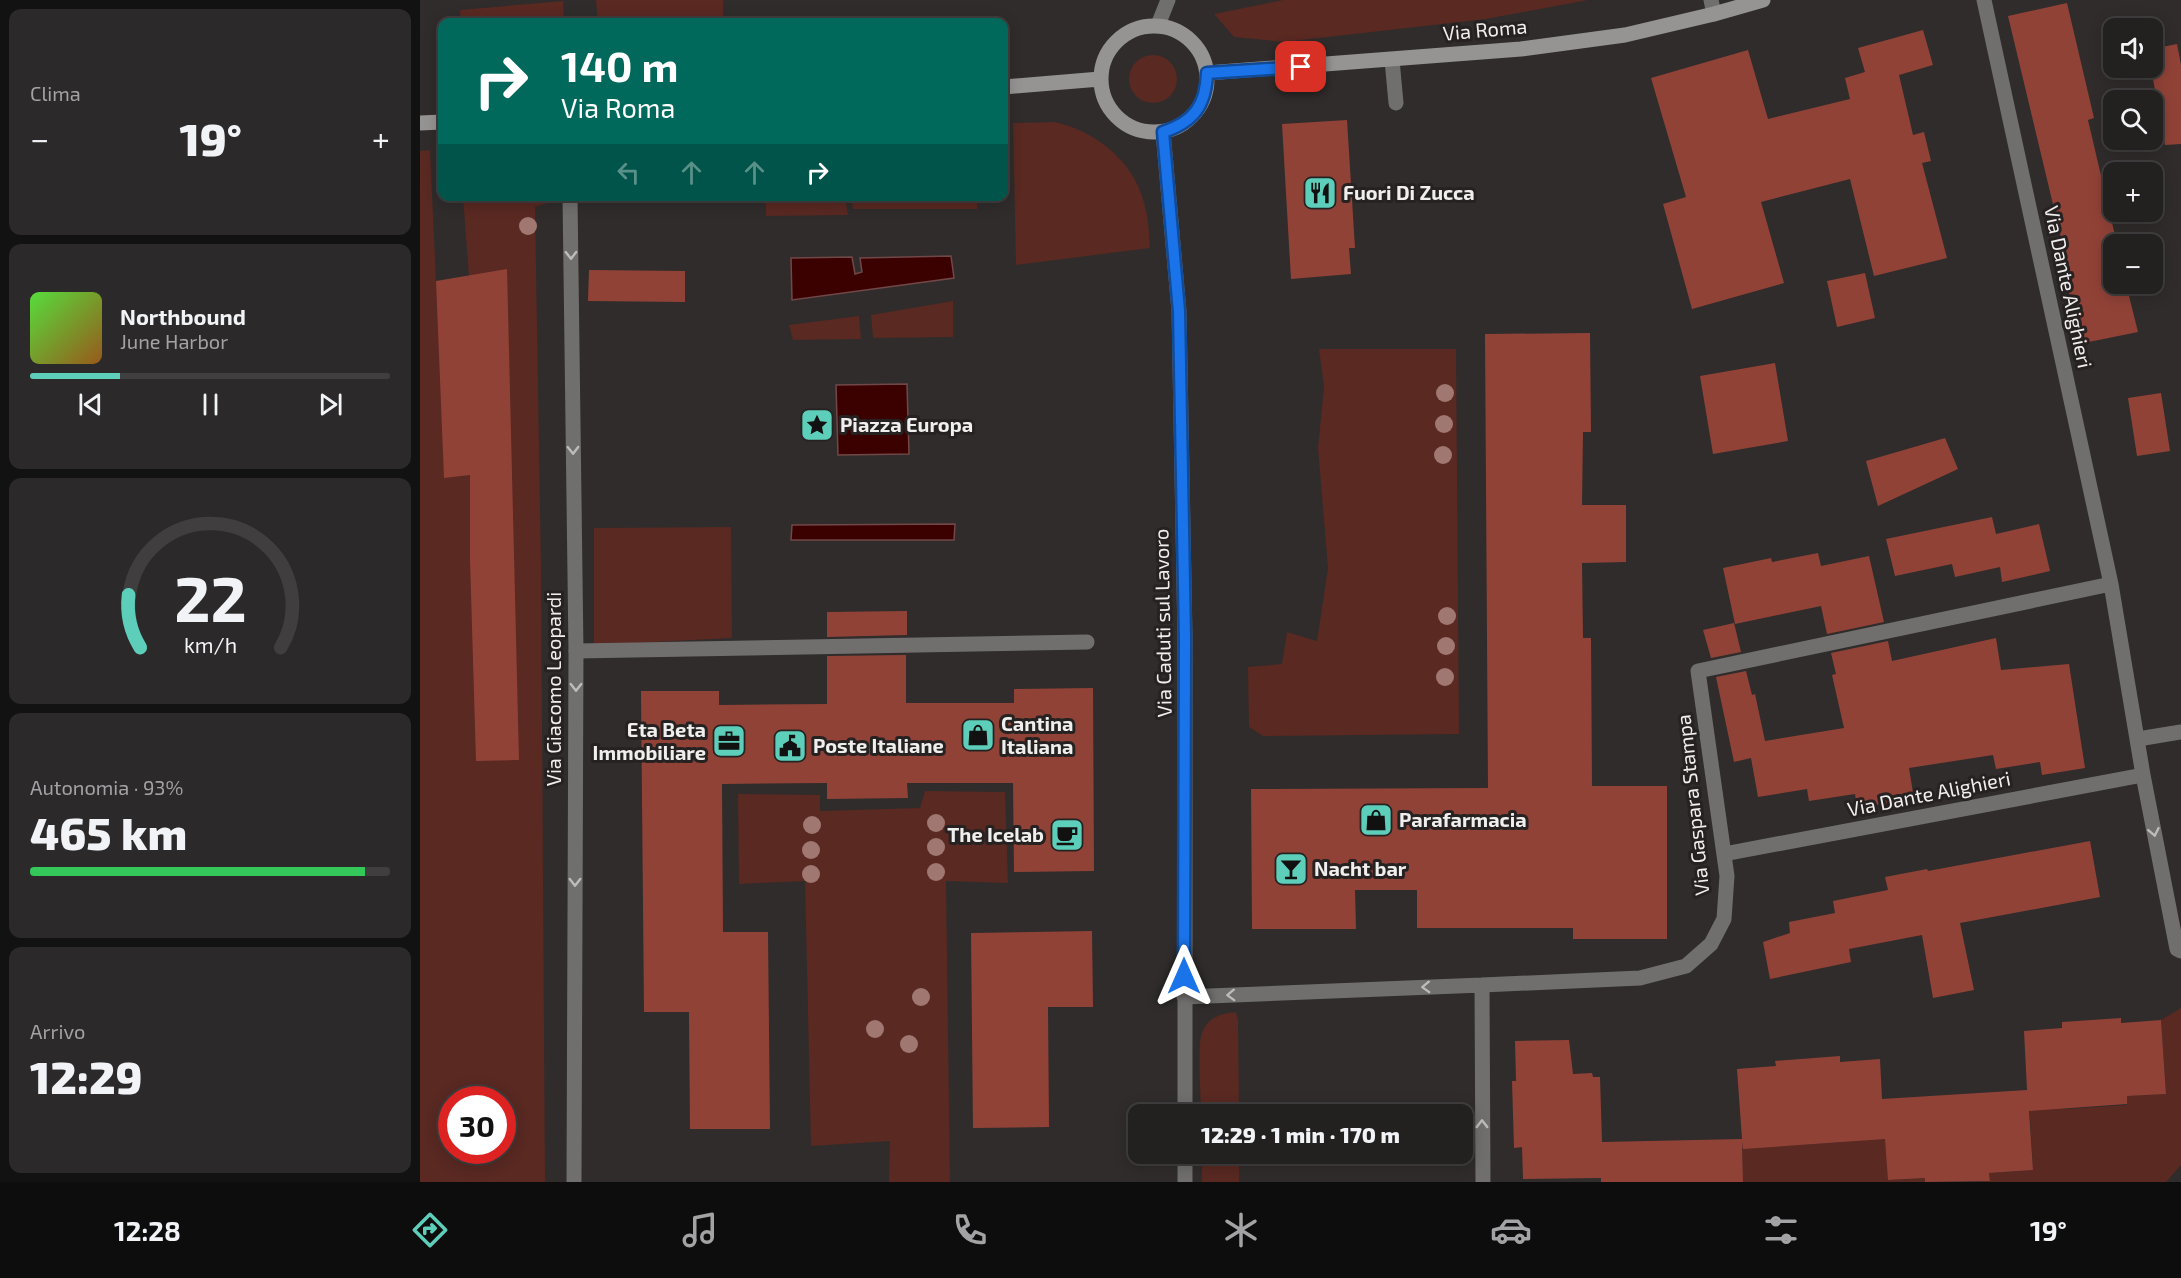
<!DOCTYPE html>
<html lang="it">
<head>
<meta charset="utf-8">
<style>
	body { margin:0; font-family:"Exo 2",sans-serif; background:#2b2929; color:#f1f3f6; height:100vh; display:flex; flex-direction:column; font-size:22px; white-space:nowrap }
	* { box-sizing:border-box; margin:0 }
	p { font-size:20px; color:#a3a3a5 }
	.icon { flex:none; width:33px; height:33px; fill:none; stroke:currentColor; stroke-width:2; stroke-linecap:round; stroke-linejoin:round }
	.map { position:relative; flex:1; overflow:hidden }
	.sheet { display:flex; flex-direction:column; gap:9px; padding:9px; background:#131212; width:420px }
	.sheet>* { flex:none }
	.banner { position:absolute; left:18px; top:18px; width:570px; height:183px; border-radius:12px; box-shadow:0 3px 15px #0003,0 0 0 2px #403e3e; background:#00695c; color:#fff; overflow:hidden }
	.buttons { position:absolute; left:1683px; top:18px; display:grid; gap:12px }
	.buttons a { display:grid; place-items:center; width:60px; height:60px; border-radius:12px; background:#232120; box-shadow:0 3px 15px #0003,0 0 0 2px #403e3e; font-size:30px }
	.speed { position:absolute; left:18px; top:1086px; display:flex; gap:12px; font-size:30px; font-weight:700; text-align:center }
	.speed>* { display:grid; place-content:center; width:78px; height:78px; border-radius:50%; background:#232120; box-shadow:0 3px 15px #0003,0 0 0 2px #403e3e; line-height:1 }
	.speed .limit { border:9px solid #d22; background:#fff; color:#111 }
	.pin { position:absolute; display:grid; place-items:center; width:51px; height:51px; color:#fff; margin:-26px; border-radius:12px; box-shadow:0 3px 9px #0006 }
	.me { position:absolute; width:66px; margin:-33px; rotate:0deg; stroke-linejoin:round; filter:drop-shadow(0 0 4px #0008) }
	.turn { display:flex; align-items:center; gap:21px; height:126px; padding:0 24px; font-size:27px }
	.turn .icon { width:78px; height:78px; stroke-width:2.5 }
	.turn b { display:block; font-size:42px; line-height:51px }
	.lanes { display:flex; align-items:center; height:57px; padding:0 24px; background:#0003; justify-content:center; gap:30px; direction:ltr }
	.lanes .off { opacity:.35 }
	.big { font-size:45px; font-weight:800; line-height:1.1 }
	.sheet .card { flex:1; display:flex; flex-direction:column; justify-content:center; gap:9px; min-width:0; padding:0 21px; border-radius:12px; background:#2b2929 }
	.sheet .dial { align-items:center; gap:0 }
	.dial svg { height:156px; overflow:visible; fill:none; stroke:#403e3e; stroke-width:7; stroke-linecap:round; text-anchor:middle }
	.dial text { fill:#f1f3f6; stroke:none }
	.song { display:flex; align-items:center; gap:18px }
	.cover { width:72px; height:72px; border-radius:9px; background:linear-gradient(135deg,hsl(110 70% 55%),hsl(30 70% 35%)) }
	.played { height:6px; border-radius:3px; background:linear-gradient(90deg,#5dceb9 25%,#403e3e 25%) }
	.keys { display:flex; justify-content:space-around; direction:ltr }
	.heat { display:flex; justify-content:space-between; align-items:center; font-size:33px; direction:ltr }
	.charge { height:9px; border-radius:4px; background:linear-gradient(90deg,#34c759 93%,#403e3e 0) }
	.trip { position:absolute; left:708px; top:1104px; width:345px; height:60px; border-radius:12px; background:#232120; box-shadow:0 3px 15px #0003,0 0 0 2px #403e3e; font-weight:800; line-height:60px; text-align:center }
	.dock { display:flex; height:96px; justify-content:space-around; align-items:center; background:#0e0d0d; color:#a3a3a5 }
	.dock .icon { width:42px; height:42px }
	.dock .selected { color:#5dceb9 }
	.dock b { font-size:27px; color:#f1f3f6 }
	main { display:flex; flex:1; min-height:0 }
	.map>svg:first-child { display:block }
	.green { fill:#592922; fill-rule:evenodd }
	.water { fill:#3a0100; stroke:#714847; stroke-width:1.5 }
	.building { fill:#914237 }
	.lines { fill:none; stroke-linecap:round; stroke-linejoin:round }
	.lane { stroke:#706f6e; stroke-width:15 }
	.street { stroke:#706f6e; stroke-width:15 }
	.secondary { stroke:#969393; stroke-width:15 }
	.tree { fill:#a07871 }
	.oneway { stroke:#bdbcbb }
	.route-casing { stroke:#114b97; stroke-width:15 }
	.route { stroke:#1a73e8; stroke-width:10 }
	.labels { text-anchor:middle; stroke-width:6; stroke-linejoin:round; paint-order:stroke }
	.street-label { font-size:20px; fill:#f1efee; stroke:#262222 }
	.poi-label { font-size:20px; font-weight:bold; fill:#f1efee; stroke:#262222; text-anchor:start }
</style>
</head>
<body>
<main>
<section class="sheet">
<div class="card"><p>Clima</p>
<div class="heat"><a>−</a><b class="big">19°</b><a>+</a></div>
</div>
<div class="card">
<div class="song"><i class="cover"></i><div><b>Northbound</b><p>June Harbor</p></div></div>
<div class="played"></div>
<div class="keys"><svg class="icon" aria-label="previous" viewBox="0 0 24 24"><path d="M18 5L8 12l10 7zM5 5v14"/></svg><svg class="icon" aria-label="pause" viewBox="0 0 24 24"><path d="M8 5v14M16 5v14"/></svg><svg class="icon" aria-label="next" viewBox="0 0 24 24"><path d="M6 5l10 7-10 7zM19 5v14"/></svg></div>
</div>
<div class="card dial"><svg viewBox="0 0 100 80">
<path d="M14 69A42 42 0 1 1 86 69"/>
<path d="M14 69A42 42 0 0 1 8 42" stroke="#5dceb9"/>
<text x="50" y="56" font-size="32" font-weight="700">22</text>
<text x="50" y="72" font-size="11">km/h</text>
</svg></div>
<div class="card"><p>Autonomia · 93%</p><b class="big">465 km</b><div class="charge"></div></div>
<div class="card"><p>Arrivo</p><b class="big">12:29</b></div>
</section>
<div class="map">
<svg width="1761" height="1182" viewBox="0 0 1761 1182">
	<rect width="100%" height="100%" fill="#2f2c2b"/>
	<path class="green" d="M176,0H303V22H178Z
		M863,0H1168L1066,19L864,42L814,37L794,14Z
		M143,1L144,22H41L40,10Z
		M709 79a24 24 0 1 1 48 0a24 24 0 1 1-48 0Z
		M635,122C679,132 718,165 726,211C729,223 729,236 730,248L596,265L593,123Z
		M10,150L16,282L49,276L43,197H126L127,203L115,207L121,567L125,1182H0V151ZM32,1100H82V1150H32Z
		M346,197H425L428,215L346,216Z
		M431,197H557V209H433Z
		M533,301V337L453,338L451,315Z
		M439,316L441,339L373,340L369,325Z
		M899,349H1036L1039,734L843,736L829,727L828,667L862,664L867,632L897,641L908,568L898,448L904,387Z
		M311,527L312,638L174,645V528Z
		M505,791L585,792L588,883L526,881L530,1182H469L470,1141L391,1146L385,881L319,884L318,794L400,795V811L500,808Z
		M1761,1008V1165L1746,1182H1551L1570,1181L1569,1173L1613,1170L1609,1103L1646,1109L1707,1105V1096L1746,1094L1741,1020Z
		M816,1012L818,1020L819,1114H781C781,1099 777,1044 782,1033C787,1018 801,1013 816,1012Z
		M1465,1130L1469,1180L1505,1178V1182H1323L1322,1142L1360,1146L1423,1142Z
		M782,1154H819V1182H782Z"/>
	<path class="water" d="M531,256L534,278L372,300L371,258L432,257L435,274L442,272L440,258Z
		M487,384L489,454L418,455L416,385Z
		M535,524L534,540H371L372,525Z"/>
	<path class="building" d="M1647,3L1674,118L1668,120L1697,244H1694V284H1706L1718,332L1659,344L1639,242H1642L1588,16Z
		M1503,30L1513,65L1479,75L1493,135L1504,132L1511,161L1502,163L1527,258L1454,276L1430,179L1341,202L1364,283L1272,309L1243,204L1266,197L1231,78L1328,50L1348,119L1430,99L1425,78L1445,72L1438,48Z
		M1757,44L1761,65V144L1745,145L1731,68H1732V49Z
		M927,120L935,248H929L931,274L871,279L862,124Z
		M87,269L99,760L56,761L50,560V475L24,478L16,281Z
		M169,270L265,271V302L168,301Z
		M1445,273L1455,318L1417,327L1407,281Z
		M1170,333L1171,432H1163L1162,505H1206V562L1162,563L1163,638H1171L1172,786H1247V939H1153V928H997V890H935L936,929H832L831,789L1068,788L1065,334Z
		M1355,363L1368,441L1293,454L1280,376Z
		M1741,393L1750,451L1717,456L1708,398Z
		M1525,438L1538,469L1458,506L1446,461Z
		M1572,517L1576,534L1619,524L1630,571L1582,582L1580,567L1535,577L1532,564L1475,576L1466,539Z
		M1398,553L1401,566L1449,556L1464,622L1407,634L1401,606L1315,624L1303,568L1351,558L1352,562Z
		M487,611V635L407,637V612Z
		M1314,623L1321,652L1291,658L1283,630Z
		M1576,638L1581,670L1649,664L1665,768L1622,775L1620,762L1576,769L1573,755L1489,768L1494,799L1437,808L1435,794L1389,801L1387,789L1338,797L1331,758L1314,762L1296,677L1326,671L1332,695L1335,694L1345,741L1424,728L1412,675L1416,674L1411,653L1468,641L1472,661Z
		M486,655V703H594V689L673,688L674,871L594,872L593,783H487L488,798L407,799V783L302,784L303,932H348L350,1129H270L269,1012H224L221,691H299V705L407,704V656Z
		M1670,841L1680,897L1540,923L1554,990L1513,998L1502,935L1429,949L1431,962L1350,979L1343,942L1370,933L1369,922L1415,913L1413,901L1468,890L1465,877L1507,869L1508,871Z
		M672,931L673,1007H628L629,1127L553,1128L551,933Z
		M1701,1018V1023L1741,1020L1746,1094L1707,1096V1104L1609,1111L1613,1170L1569,1173L1570,1181L1505,1182V1178L1468,1180L1465,1139L1323,1149L1322,1142L1323,1182H1181V1178L1103,1179L1102,1147L1094,1148L1092,1081H1096L1095,1041L1149,1040L1153,1074L1172,1073L1173,1077H1180L1182,1142L1322,1139L1317,1069L1356,1066L1355,1061L1420,1056V1062L1460,1059L1462,1099L1607,1090L1604,1031L1642,1028V1022Z"/>
	<g class="lines">
		<path class="lane" d="M972,60L976,103
			M156,651L667,642"/>
		<path class="street" d="M1291,0L1294,14
			M1564,0L1691,584L1723,775L1757,949L1761,951
			M738,25L748,0
			M743,132L759,311L765,638V1114
			M150,196L156,651L154,1182
			M1718,739L1761,732
			M1304,854L1723,775
			M1062,985L1220,978L1266,966L1291,944L1304,919L1307,876L1278,671L1691,584
			M764,997L1062,985L1063,1182
			M765,1154V1182"/>
		<path class="secondary" d="M681 79a53 53 0 1 1 106 0a53 53 0 1 1-106 0Z
			M787,73L1101,49L1205,35L1294,14L1343,0
			M584,87L680,79
			M0,123L22,122"/>
	</g>
	<g class="tree">
		<circle cx="108" cy="226" r="9"/>
		<circle cx="1025" cy="393" r="9"/>
		<circle cx="1024" cy="424" r="9"/>
		<circle cx="1023" cy="455" r="9"/>
		<circle cx="1027" cy="616" r="9"/>
		<circle cx="1026" cy="646" r="9"/>
		<circle cx="1025" cy="677" r="9"/>
		<circle cx="516" cy="823" r="9"/>
		<circle cx="392" cy="825" r="9"/>
		<circle cx="516" cy="847" r="9"/>
		<circle cx="391" cy="850" r="9"/>
		<circle cx="516" cy="872" r="9"/>
		<circle cx="391" cy="874" r="9"/>
		<circle cx="501" cy="997" r="9"/>
		<circle cx="455" cy="1029" r="9"/>
		<circle cx="489" cy="1044" r="9"/>
	</g>
	<defs><path id="oneway-chevron" d="M-2-3.5L2.5 0L-2 3.5" fill="none" stroke-width="1.6" stroke-linecap="round" stroke-linejoin="round" transform="scale(1.5)"/></defs>
	<g class="oneway">
		<use href="#oneway-chevron" transform="translate(151 255) rotate(89)"/>
		<use href="#oneway-chevron" transform="translate(153 450) rotate(89)"/>
		<use href="#oneway-chevron" transform="translate(156 687) rotate(90)"/>
		<use href="#oneway-chevron" transform="translate(1734 832) rotate(79)"/>
		<use href="#oneway-chevron" transform="translate(155 882) rotate(90)"/>
		<use href="#oneway-chevron" transform="translate(1006 987) rotate(178)"/>
		<use href="#oneway-chevron" transform="translate(811 995) rotate(178)"/>
		<use href="#oneway-chevron" transform="translate(1062 1124) rotate(-90)"/>
	</g>
	<g class="lines">
		<g class="route-casing">
			<path id="route" d="M764,976L765,638L759,311L743,132C774,122 786,105 787,73L881,67"/>
		</g>
		<use href="#route" class="route"/>
	</g>
	<defs>
		<g id="restaurant-square" transform="scale(1.725)"><rect x="-9" y="-9" width="18" height="18" rx="4" fill="#5dceb9" stroke="#262222"/><path d="M-5-6h1v4h1v-4h1v4h1v-4h1v5L-1.5 .5V6h-2V.5L-5-1ZM5-6V6H3V1.5H1.5Q1.5-4 5-6Z" fill="#111"/></g>
		<g id="sight-square" transform="scale(1.725)"><rect x="-9" y="-9" width="18" height="18" rx="4" fill="#5dceb9" stroke="#262222"/><path d="M0-6L1.8-2.2L6-1.7L2.9 1.2L3.7 5.4L0 3.3L-3.7 5.4L-2.9 1.2L-6-1.7L-1.8-2.2Z" fill="#111"/></g>
		<g id="shop-square" transform="scale(1.725)"><rect x="-9" y="-9" width="18" height="18" rx="4" fill="#5dceb9" stroke="#262222"/><path d="M-5-2.5h2.3a2.7 3.5 0 0 1 5.4 0H5L5.5 6h-11ZM-1.5-2.5h3a1.5 2.3 0 0 0-3 0Z" fill="#111"/></g>
		<g id="office-square" transform="scale(1.725)"><rect x="-9" y="-9" width="18" height="18" rx="4" fill="#5dceb9" stroke="#262222"/><path d="M-6-3h4V-5.5h4V-3h4V5H-6ZM-1-4.5V-3h2v-1.5ZM-6 0V1H6V0Z" fill="#111"/></g>
		<g id="civic-square" transform="scale(1.725)"><rect x="-9" y="-9" width="18" height="18" rx="4" fill="#5dceb9" stroke="#262222"/><path d="M-.6-6.5H3V-4.5H.6V-3L4-1V1h2V6H-6V1h2V-1L-.6-3ZM-1.2 2.5V6h2.4V2.5Z" fill="#111"/></g>
		<g id="cafe-square" transform="scale(1.725)"><rect x="-9" y="-9" width="18" height="18" rx="4" fill="#5dceb9" stroke="#262222"/><path d="M-5.5-4.5H6V0H3Q3 3.5 0 3.5H-2.5Q-5.5 3.5-5.5 0ZM3-3.2v2h1.7v-2ZM-6 4.5H4V6H-6Z" fill="#111"/></g>
		<g id="bar-square" transform="scale(1.725)"><rect x="-9" y="-9" width="18" height="18" rx="4" fill="#5dceb9" stroke="#262222"/><path d="M-6-5H6L.8 .8V4.5H3.5V6h-7V4.5H-.8V.8Z" fill="#111"/></g>
	</defs>
	<g fill-rule="evenodd">
		<use href="#restaurant-square" x="900" y="193"/>
		<use href="#sight-square" x="397" y="425"/>
		<use href="#shop-square" x="558" y="735"/>
		<use href="#office-square" x="309" y="741"/>
		<use href="#civic-square" x="370" y="746"/>
		<use href="#shop-square" x="956" y="820"/>
		<use href="#cafe-square" x="647" y="835"/>
		<use href="#bar-square" x="871" y="869"/>
	</g>
	<g class="labels">
		<g class="street-label">
			<text transform="translate(1065 30) rotate(-5)" y="7">Via Roma</text>
			<text transform="translate(1648 287) rotate(78)" y="7">Via Dante Alighieri</text>
			<text transform="translate(743 623) rotate(-91)" y="7">Via Caduti sul Lavoro</text>
			<text transform="translate(134 689) rotate(-90)" y="7">Via Giacomo Leopardi</text>
			<text transform="translate(1509 794) rotate(-11)" y="7">Via Dante Alighieri</text>
			<text transform="translate(1273 805) rotate(-96)" y="7">Via Gaspara Stampa</text>
		</g>
		<g class="poi-label">
			<text x="923" y="200">Fuori Di Zucca</text>
			<text x="420" y="432">Piazza Europa</text>
			<text x="581" y="731">Cantina<tspan x="581" dy="23">Italiana</tspan></text>
			<text x="286" y="737" text-anchor="end">Eta Beta<tspan x="286" dy="23">Immobiliare</tspan></text>
			<text x="393" y="753">Poste Italiane</text>
			<text x="979" y="827">Parafarmacia</text>
			<text x="624" y="842" text-anchor="end">The Icelab</text>
			<text x="894" y="876">Nacht bar</text>
		</g>
	</g>
</svg>
<div class="buttons">
<a><svg class="icon" aria-label="sound" viewBox="0 0 24 24"><path d="M4 9h4l5-4v14l-5-4H4zM17 9q2 3 0 6"/></svg></a>
<a><svg class="icon" aria-label="search" viewBox="0 0 24 24"><circle cx="10" cy="10" r="6"/><path d="M15 15l6 6"/></svg></a>
<a>+</a>
<a>−</a>
</div>
<div class="speed"><div class="limit">30</div></div>
<div class="pin" style="left:881px;top:67px;background:#d93025"><svg class="icon" aria-label="arrive" viewBox="0 0 24 24"><path d="M6 21V4h12l-3 4 3 4H6"/></svg></div>
<svg class="me" style="left:764px;top:976px" viewBox="-20 -20 40 40"><path d="M0-17L14 15 0 8-14 15z" fill="#1a73e8" stroke="#fff" stroke-width="4"/></svg>
<div class="trip">12:29 · 1 min · 170 m</div>
<div class="banner">
<div class="turn"><svg class="icon" aria-label="right" viewBox="0 0 24 24"><path d="M7 20v-9h11M14 6l5 5-5 5"/></svg><div><b>140 m</b>Via Roma</div></div>
<div class="lanes"><svg class="icon off" aria-label="left" viewBox="0 0 24 24"><path d="M17 20v-9H6M10 6l-5 5 5 5"/></svg><svg class="icon off" aria-label="ahead" viewBox="0 0 24 24"><path d="M12 20V5M6 11l6-6 6 6"/></svg><svg class="icon off" aria-label="ahead" viewBox="0 0 24 24"><path d="M12 20V5M6 11l6-6 6 6"/></svg><svg class="icon" aria-label="right" viewBox="0 0 24 24"><path d="M7 20v-9h11M14 6l5 5-5 5"/></svg></div>
</div>
</div>
</main>
<nav class="dock">
<b>12:28</b>
<svg class="icon selected" aria-label="directions" viewBox="0 0 24 24"><path d="M12 3l9 9-9 9-9-9zM9 14v-3h6M13 9l2 2-2 2"/></svg>
<svg class="icon" aria-label="music" viewBox="0 0 24 24"><path d="M9 18V5l10-2v13"/><circle cx="6" cy="18" r="3"/><circle cx="16" cy="16" r="3"/></svg>
<svg class="icon" aria-label="phone" viewBox="0 0 24 24"><path d="M5 4h4l2 5-3 2q2 4 5 5l2-3 5 2v4C11 20 4 13 5 4z"/></svg>
<svg class="icon" aria-label="climate" viewBox="0 0 24 24"><path d="M12 3v18M4 7l16 10M4 17L20 7"/></svg>
<svg class="icon" aria-label="car" viewBox="0 0 24 24"><path d="M5 17H2v-5l4-1 3-4h7l3 4 3 1v5h-3M9 17h6M6 11h13"/><circle cx="7" cy="17" r="2"/><circle cx="17" cy="17" r="2"/></svg>
<svg class="icon" aria-label="filters" viewBox="0 0 24 24"><path d="M4 7h16M4 17h16"/><circle cx="9" cy="7" r="2"/><circle cx="15" cy="17" r="2"/></svg>
<b>19°</b>
</nav>
</body>
</html>
